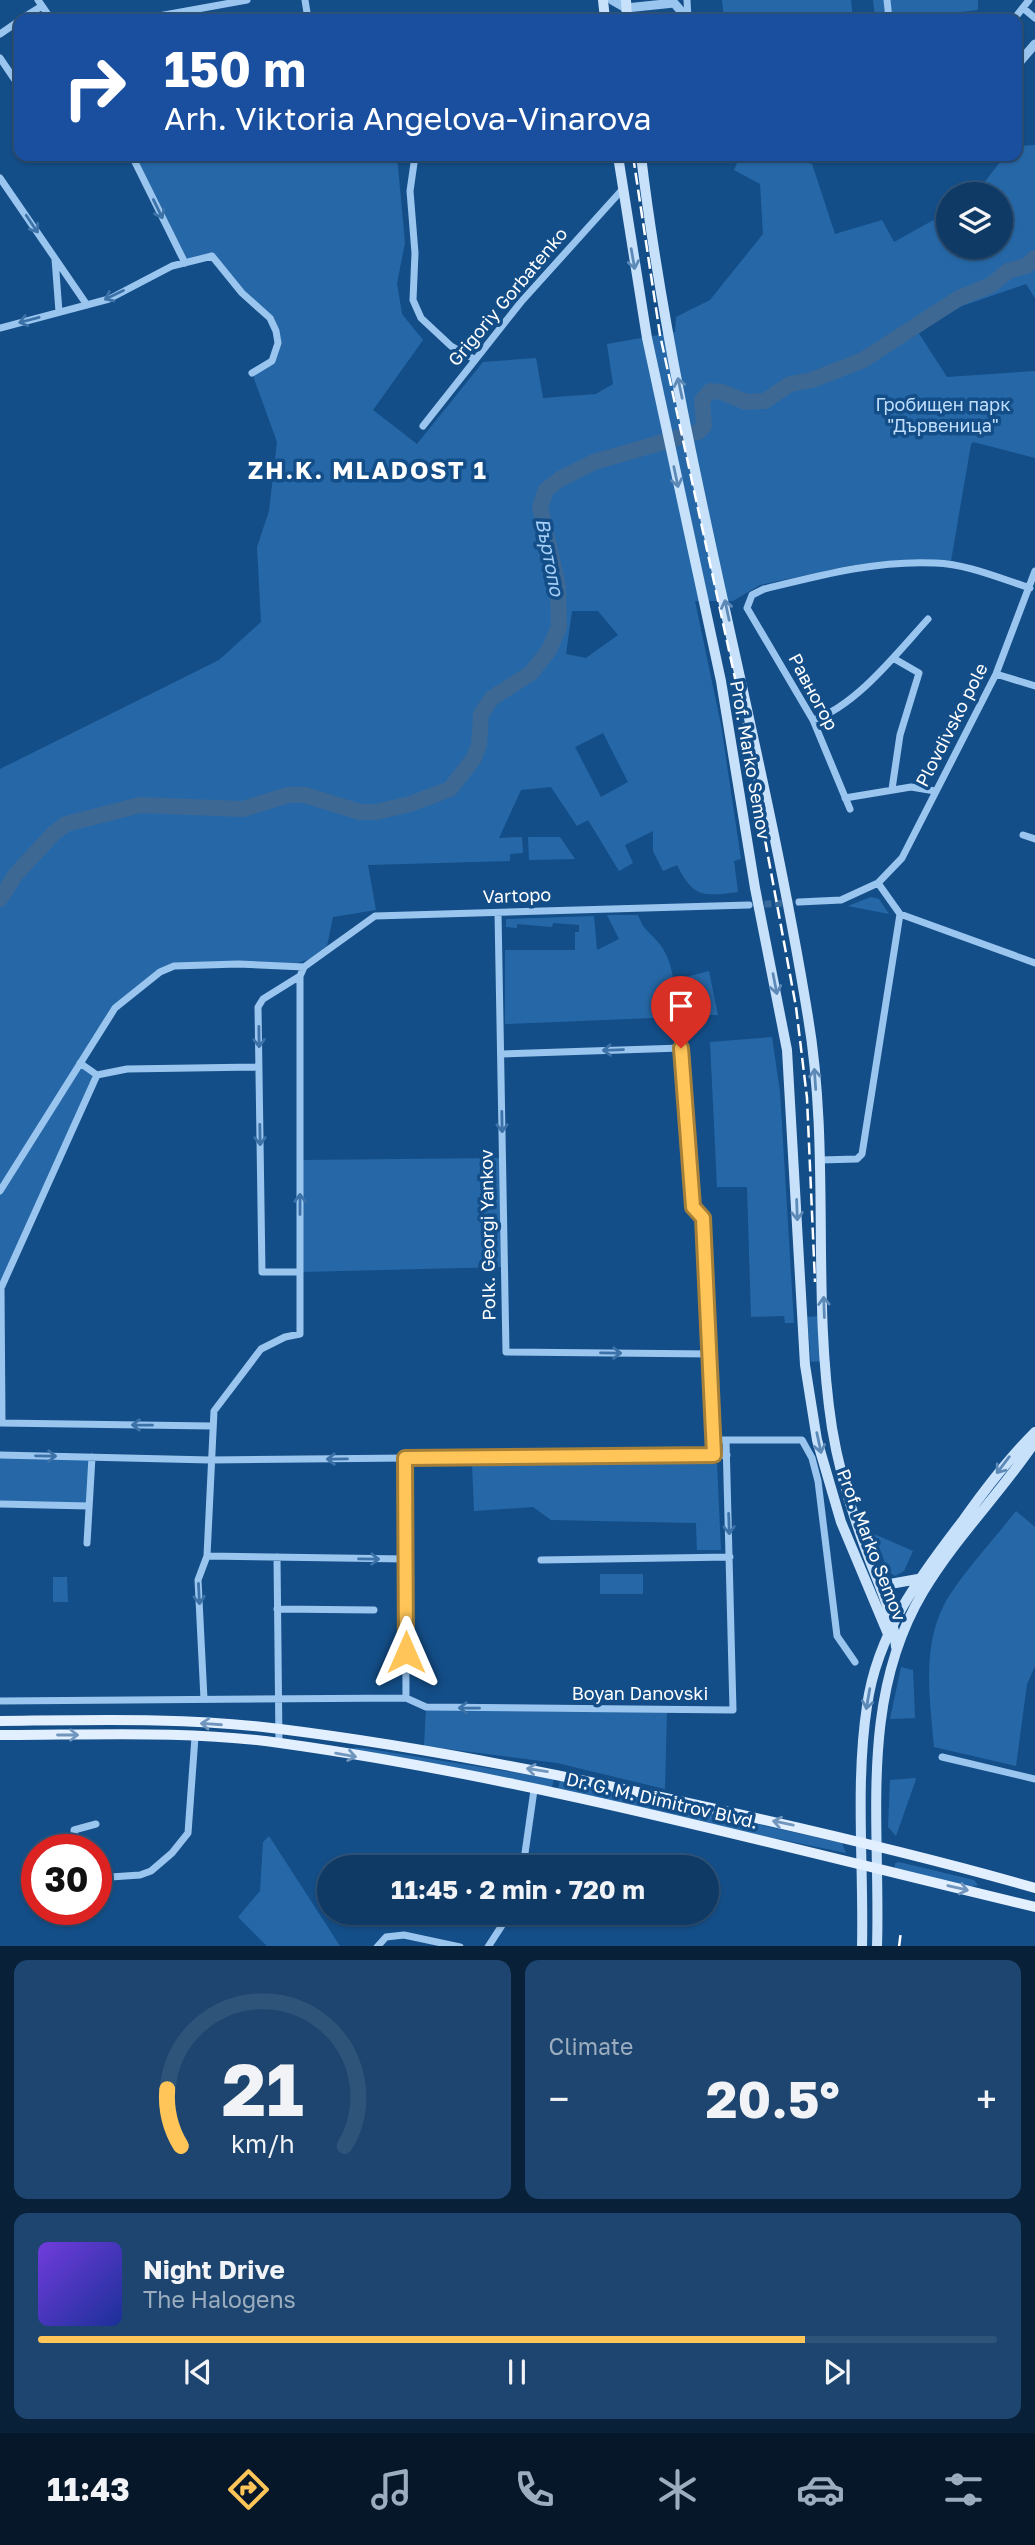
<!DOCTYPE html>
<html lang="en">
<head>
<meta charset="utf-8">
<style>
	body { margin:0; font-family:"Golos Text",sans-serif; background:#1d456f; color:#f1f3f6; height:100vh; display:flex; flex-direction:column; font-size:26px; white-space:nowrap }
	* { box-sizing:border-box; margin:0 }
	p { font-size:23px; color:#9badbf }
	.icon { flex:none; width:38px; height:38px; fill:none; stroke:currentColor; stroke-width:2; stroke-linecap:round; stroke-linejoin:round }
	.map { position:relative; height:1946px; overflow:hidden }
	.sheet { display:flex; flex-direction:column; gap:14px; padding:14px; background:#082038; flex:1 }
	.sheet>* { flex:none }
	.top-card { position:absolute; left:14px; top:14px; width:1008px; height:147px; border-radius:14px; box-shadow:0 2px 5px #0004,0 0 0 2px #2f547a; background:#1a4fa0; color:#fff; overflow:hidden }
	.buttons { position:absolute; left:936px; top:182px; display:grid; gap:14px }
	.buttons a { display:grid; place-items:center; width:77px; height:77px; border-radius:50%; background:#0f3a66; box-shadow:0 2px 5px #0004,0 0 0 2px #2f547a; font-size:35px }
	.speed { position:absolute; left:21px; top:1834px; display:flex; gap:14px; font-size:35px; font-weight:700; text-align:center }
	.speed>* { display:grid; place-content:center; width:91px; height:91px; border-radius:50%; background:#0f3a66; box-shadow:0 2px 5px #0004,0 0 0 2px #2f547a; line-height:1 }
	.speed .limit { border:10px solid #d22; background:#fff; color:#111 }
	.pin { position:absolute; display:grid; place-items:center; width:60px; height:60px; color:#fff; margin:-72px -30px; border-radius:50% 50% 50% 0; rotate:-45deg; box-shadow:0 0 7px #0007 }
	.pin .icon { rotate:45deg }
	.me { position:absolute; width:77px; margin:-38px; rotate:0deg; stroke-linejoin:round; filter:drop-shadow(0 0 5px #0008) }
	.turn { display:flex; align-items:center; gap:24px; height:147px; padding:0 35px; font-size:32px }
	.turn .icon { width:91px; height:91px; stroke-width:2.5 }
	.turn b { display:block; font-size:49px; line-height:60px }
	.big { font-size:52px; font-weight:700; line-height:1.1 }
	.sheet .tile { flex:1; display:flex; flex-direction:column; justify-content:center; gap:10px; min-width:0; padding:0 24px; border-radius:14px; background:#1d456f }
	.sheet .dial { align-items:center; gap:0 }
	.dial svg { height:182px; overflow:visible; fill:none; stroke:#2f547a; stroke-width:7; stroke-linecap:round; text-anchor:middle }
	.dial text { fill:#f1f3f6; stroke:none }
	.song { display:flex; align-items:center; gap:21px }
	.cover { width:84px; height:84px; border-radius:10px; background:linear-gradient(135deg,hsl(260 70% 55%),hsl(230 70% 35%)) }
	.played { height:7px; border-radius:4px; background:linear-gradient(90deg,#ffc558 80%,#2f547a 80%) }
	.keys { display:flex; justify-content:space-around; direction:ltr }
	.heat { display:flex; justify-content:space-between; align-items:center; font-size:38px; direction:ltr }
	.sheet .tiles { flex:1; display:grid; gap:14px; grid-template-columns:1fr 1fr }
	.tile:last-child { grid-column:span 2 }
	.trip { position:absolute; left:317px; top:1855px; width:402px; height:70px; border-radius:35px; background:#0f3a66; box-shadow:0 2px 5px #0004,0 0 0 2px #2f547a; font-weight:700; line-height:70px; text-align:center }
	.tabs { display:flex; height:112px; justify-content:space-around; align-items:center; background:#061729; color:#9badbf }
	.tabs .icon { width:49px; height:49px }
	.tabs .current { color:#ffc558 }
	.tabs b { font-size:32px; color:#f1f3f6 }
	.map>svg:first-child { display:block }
	.green { fill:#2668a7; fill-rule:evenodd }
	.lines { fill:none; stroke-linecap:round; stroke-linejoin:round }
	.river { stroke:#3d6894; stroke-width:16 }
	.minor-tunnel { stroke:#37699a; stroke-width:7; stroke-dasharray:7 3.5; stroke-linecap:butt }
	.minor { stroke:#9ac5ef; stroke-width:7 }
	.tertiary { stroke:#9ac5ef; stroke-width:9 }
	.secondary { stroke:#c7e1fb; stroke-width:10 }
	.primary { stroke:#e2efff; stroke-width:10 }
	.rail { stroke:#fff; stroke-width:2.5; stroke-dasharray:12 5; stroke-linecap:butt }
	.oneway { stroke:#3c72a7 }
	.oneway2 { stroke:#5c89b6 }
	.oneway3 { stroke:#7196be }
	.route-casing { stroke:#a68039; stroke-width:18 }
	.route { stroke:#ffc558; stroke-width:12 }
	.labels { text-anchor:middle; stroke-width:7; stroke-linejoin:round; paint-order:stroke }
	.street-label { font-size:18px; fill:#fff; stroke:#144e88 }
	.park-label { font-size:18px; fill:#c0defb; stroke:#144e88 }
	.water-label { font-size:19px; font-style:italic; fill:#a5cff7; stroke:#144e88 }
	.district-label { font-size:24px; font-weight:bold; letter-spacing:2px; fill:#fff; stroke:#144e88 }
</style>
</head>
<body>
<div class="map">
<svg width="1035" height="1947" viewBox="0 0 1035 1947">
	<rect width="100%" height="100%" fill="#144e88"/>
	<path class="green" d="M722,0H851L853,19H724Z
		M873,0H978V10L899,19H859L875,17Z
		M1035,145V298L1026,284L962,306L918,332L947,377L1035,371V458L973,442L971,444L951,561L853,565L760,585L733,601H695L721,725L741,859L734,861L738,892C704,896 694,899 677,865L663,871L653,851V831L625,845L633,863L619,871L588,820L577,826L551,787L521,790L499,838L522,837L523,853L510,854V861L368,865L376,910L333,917L327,946L314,958L297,963H209L160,972L115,1008L80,1063L97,1075L0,1288V769L219,660L261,622L257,547L269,511L277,442L252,373C299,344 272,323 243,294C232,283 222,269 212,256L185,263L132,156H397L405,243L397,283L402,314L423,340L373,410L417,444L483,362L536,358L543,398L596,394L613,384L607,344L675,332L676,317L710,300L763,234L760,184L734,170L740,156H786L812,164L835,234L882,220L894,242L948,212V247H1001V194H975L1005,156H1017V146ZM572,611H598L618,635L586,658L566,654ZM603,733L628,782L601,797L575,747Z
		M528,837H560L575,859L529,860Z
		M871,897L879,899L889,914L848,906Z
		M607,915H638C644,931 647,929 657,941C675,960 675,992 676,1017L505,1024V950H575V932H579V925L553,923L552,927L517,924V928L506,927V919L594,916L597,950L619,939Z
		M709,971L718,1015H681L678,979Z
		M772,1037L780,1092L794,1323H785L784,1316L751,1317L747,1187H717L710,1042Z
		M503,1158L504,1267L300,1272L301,1160Z
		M820,1316L822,1361L811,1362L807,1317Z
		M0,1455L92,1457L89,1506L0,1504Z
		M472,1464H717L721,1550H697L696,1523L551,1520L533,1507L474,1511Z
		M1016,1511L1035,1527V1666L1027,1684L1016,1766L934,1747C930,1701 922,1650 943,1607C957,1579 996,1537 1016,1511Z
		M874,1534L913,1551L904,1571L895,1576L888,1571Z
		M600,1574H643V1594H600Z
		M53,1577H67L68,1602H53Z
		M901,1667L913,1670L915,1718L890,1719Z
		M426,1707L667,1710L665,1789L557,1763L424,1746Z
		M348,1748H363L554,1779L551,1791Z
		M916,1778L915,1782L896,1836L888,1827L890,1780Z
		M560,1780L842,1843L846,1853L557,1793Z
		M269,1836L340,1946H267L238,1917L260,1891L263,1842Z
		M899,1862L974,1880L978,1885L971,1887L895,1869V1863Z"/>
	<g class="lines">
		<path class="river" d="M0,899L16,874L54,833L66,824L140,805L243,809L288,795H305L360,812H376L410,804L450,789L474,758L479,745L481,714L492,698L531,673L549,650L559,627L558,586L540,507L546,490L560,479L594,462L698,432L704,426L702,400L710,391L722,392L746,402L765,401L790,384L812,380L863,360L959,298L991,285L1008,271L1026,266L1035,258"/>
		<path class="minor-tunnel" d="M754,905L799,902"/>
		<path class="minor" d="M38,0L51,19
			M305,0L308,19
			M687,0L688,19
			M887,0L889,19
			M1023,8L1035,18
			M21,19L42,6
			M142,19L247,0
			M1014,19L1029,0
			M0,34L19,21
			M0,58L19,86
			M132,156L185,263
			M415,156L410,191L415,253L413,300L421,318L451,346L474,359
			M0,178L87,305
			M55,259L59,312
			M0,328L109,299L172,266L212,256L242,293L270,318L276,331L278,343L272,361L252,373
			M423,426L521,302L621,191
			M996,674L1035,686
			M813,720C856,706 897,653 928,619
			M892,789L900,735L919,673L893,658
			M845,798L911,787L935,791
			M850,809L813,720L747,608L752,595L764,589C821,575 877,560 935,563C967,564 999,578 1030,588
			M1023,835L1035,839
			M799,902L841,900L878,883
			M498,913L506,1352L712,1354
			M900,914L1035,963
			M501,1054L681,1048L693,1207L703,1218L714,1455
			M80,1063L97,1075L127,1069L259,1067
			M820,1160L857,1159L862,1154L900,914L878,883L902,858L996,674L1035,571
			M0,1191L115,1008L160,972L174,966L238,964L304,967
			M300,1272H262L258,1007L263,999L300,976
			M0,1423L211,1426
			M2,1423L1,1288L97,1075
			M723,1440H802L812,1458L818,1481L837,1636L855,1662
			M0,1455L210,1460L727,1455
			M405,1458L406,1698
			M0,1504L89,1506
			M87,1543L92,1457
			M207,1556L406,1559
			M277,1557L279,1743
			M541,1560L730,1557
			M277,1609L374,1610
			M204,1699L198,1580L207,1556L214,1411L261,1349L285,1337L300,1334V976L304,967L375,916L749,905
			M0,1701L406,1698L426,1707L733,1710L726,1440
			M942,1757L1035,1779
			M76,1850L74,1830L96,1824
			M523,1867L534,1790
			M96,1878L140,1875L151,1871L172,1853L188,1833L195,1737
			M377,1947L386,1937L404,1935L460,1947
			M488,1947L510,1913"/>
		<path class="tertiary" d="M612,0L626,8L674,3L688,19
			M1017,65L1035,44"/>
		<path class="secondary" d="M603,0L605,19
			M626,0L627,19
			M618,156L647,338L721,681L755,888L787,1050L805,1365L817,1440L841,1522L888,1634L901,1636
			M641,156C676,445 761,729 808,1017C831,1153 811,1293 832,1428C839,1471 852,1513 867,1553C878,1583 894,1615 896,1647
			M876,1573L890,1584L918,1579
			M862,1947C864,1867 855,1785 867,1706C877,1633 920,1576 964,1519C986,1488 1008,1459 1035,1432
			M877,1947C881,1826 858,1701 923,1592C955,1538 1000,1494 1035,1442"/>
		<path class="primary" d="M0,1721C93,1720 187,1717 280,1729C409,1745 538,1770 665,1798C790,1825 913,1853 1035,1888
			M0,1735C93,1735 188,1730 280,1743C532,1778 787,1848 1035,1907"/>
		<path class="rail" d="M633,156L660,335L735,678L796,1007L807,1098L815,1282
			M899,1947L901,1931"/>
	</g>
	<defs><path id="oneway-shaft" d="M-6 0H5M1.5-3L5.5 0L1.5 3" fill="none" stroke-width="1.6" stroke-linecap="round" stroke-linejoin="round" transform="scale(1.75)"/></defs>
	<g class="oneway">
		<use href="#oneway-shaft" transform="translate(158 209) rotate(64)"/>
		<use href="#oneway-shaft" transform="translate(32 224) rotate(56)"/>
		<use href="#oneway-shaft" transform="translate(114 295) rotate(154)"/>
		<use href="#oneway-shaft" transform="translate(29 320) rotate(165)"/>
		<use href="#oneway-shaft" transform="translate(259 1037) rotate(89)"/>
		<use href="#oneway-shaft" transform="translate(613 1050) rotate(178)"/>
		<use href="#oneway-shaft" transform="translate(502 1122) rotate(89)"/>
		<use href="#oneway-shaft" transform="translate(260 1135) rotate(89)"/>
		<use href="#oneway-shaft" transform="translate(300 1204) rotate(-90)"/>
		<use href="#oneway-shaft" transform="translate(611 1353) rotate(1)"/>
		<use href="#oneway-shaft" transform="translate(142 1425) rotate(-179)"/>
		<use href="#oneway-shaft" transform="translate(46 1456) rotate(1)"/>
		<use href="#oneway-shaft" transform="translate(337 1459) rotate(179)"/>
		<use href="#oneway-shaft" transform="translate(729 1524) rotate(88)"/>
		<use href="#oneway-shaft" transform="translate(369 1559) rotate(1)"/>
		<use href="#oneway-shaft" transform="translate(199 1594) rotate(87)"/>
		<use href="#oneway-shaft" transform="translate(469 1708) rotate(-179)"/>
	</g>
	<g class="oneway2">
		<use href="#oneway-shaft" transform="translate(633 259) rotate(80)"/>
		<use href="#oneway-shaft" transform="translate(680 388) rotate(-102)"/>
		<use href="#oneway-shaft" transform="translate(676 477) rotate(78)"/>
		<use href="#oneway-shaft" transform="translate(727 610) rotate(-102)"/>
		<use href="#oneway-shaft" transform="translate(775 984) rotate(79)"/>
		<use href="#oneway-shaft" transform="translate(815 1079) rotate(-94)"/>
		<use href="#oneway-shaft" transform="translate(797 1210) rotate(88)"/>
		<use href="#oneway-shaft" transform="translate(824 1307) rotate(-92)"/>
		<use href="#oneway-shaft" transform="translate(819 1443) rotate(78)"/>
		<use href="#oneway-shaft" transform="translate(1003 1465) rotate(127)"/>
		<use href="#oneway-shaft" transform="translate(868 1699) rotate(100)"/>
	</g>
	<g class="oneway3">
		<use href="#oneway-shaft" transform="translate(211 1724) rotate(-176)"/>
		<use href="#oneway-shaft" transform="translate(68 1735)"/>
		<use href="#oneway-shaft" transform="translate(346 1755) rotate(10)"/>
		<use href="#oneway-shaft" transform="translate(537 1770) rotate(-171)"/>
		<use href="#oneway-shaft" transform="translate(783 1823) rotate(-168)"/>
		<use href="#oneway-shaft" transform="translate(958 1888) rotate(13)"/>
	</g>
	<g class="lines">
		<g class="route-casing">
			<path id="route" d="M406,1652L405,1458L714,1455L703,1218L693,1207L681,1048"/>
		</g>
		<use href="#route" class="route"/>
	</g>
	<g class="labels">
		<g class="street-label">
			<text transform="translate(508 297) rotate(-50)" y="6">Grigoriy Gorbatenko</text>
			<text transform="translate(813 692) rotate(62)" y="6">Равногор</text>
			<text transform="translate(952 725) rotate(-63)" y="6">Plovdivsko pole</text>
			<text transform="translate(750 760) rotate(80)" y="6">Prof. Marko Semov</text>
			<text transform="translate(517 896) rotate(-2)" y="6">Vartopo</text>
			<text transform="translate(488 1235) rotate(-91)" y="6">Polk. Georgi Yankov</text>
			<text transform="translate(871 1545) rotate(69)" y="6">Prof. Marko Semov</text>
			<text x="640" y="1700">Boyan Danovski</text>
			<text transform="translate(662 1801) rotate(13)" y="6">Dr. G. M. Dimitrov Blvd.</text>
		</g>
		<g class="park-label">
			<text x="943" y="411">Гробищен парк<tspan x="943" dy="21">"Дървеница"</tspan></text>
		</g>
		<g class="water-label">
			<text transform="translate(550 557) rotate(79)" y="7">Въртопо</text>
		</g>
		<g class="district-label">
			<text x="368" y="479">ZH.K. MLADOST 1</text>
		</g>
	</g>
</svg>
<div class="buttons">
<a><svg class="icon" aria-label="layers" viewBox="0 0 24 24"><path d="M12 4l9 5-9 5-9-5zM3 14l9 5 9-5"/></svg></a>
</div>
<div class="speed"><div class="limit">30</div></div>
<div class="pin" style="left:681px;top:1048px;background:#d93025"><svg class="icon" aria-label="arrive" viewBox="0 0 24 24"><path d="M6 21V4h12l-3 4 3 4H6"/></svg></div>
<svg class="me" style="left:406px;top:1652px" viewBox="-20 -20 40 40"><path d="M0-17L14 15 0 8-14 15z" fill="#ffc558" stroke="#fff" stroke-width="4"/></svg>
<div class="trip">11:45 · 2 min · 720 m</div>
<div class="top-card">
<div class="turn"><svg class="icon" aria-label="right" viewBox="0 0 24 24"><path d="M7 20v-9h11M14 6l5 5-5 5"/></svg><div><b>150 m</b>Arh. Viktoria Angelova-Vinarova</div></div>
</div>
</div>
<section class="sheet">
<div class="tiles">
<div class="tile dial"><svg viewBox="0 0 100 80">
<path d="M14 69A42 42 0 1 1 86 69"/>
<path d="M14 69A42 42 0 0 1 8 44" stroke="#ffc558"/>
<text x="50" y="56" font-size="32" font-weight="700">21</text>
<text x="50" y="72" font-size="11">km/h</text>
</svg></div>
<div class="tile"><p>Climate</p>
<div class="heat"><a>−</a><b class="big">20.5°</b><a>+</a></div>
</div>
<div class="tile">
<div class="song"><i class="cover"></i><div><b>Night Drive</b><p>The Halogens</p></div></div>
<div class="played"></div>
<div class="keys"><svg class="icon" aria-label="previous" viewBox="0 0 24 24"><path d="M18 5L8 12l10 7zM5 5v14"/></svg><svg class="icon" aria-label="pause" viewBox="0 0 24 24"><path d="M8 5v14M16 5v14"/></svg><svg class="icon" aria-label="next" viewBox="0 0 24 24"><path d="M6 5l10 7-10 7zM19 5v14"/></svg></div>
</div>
</div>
</section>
<nav class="tabs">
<b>11:43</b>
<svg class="icon current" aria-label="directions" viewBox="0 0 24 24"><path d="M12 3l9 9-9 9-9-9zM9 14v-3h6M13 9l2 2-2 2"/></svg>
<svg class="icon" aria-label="music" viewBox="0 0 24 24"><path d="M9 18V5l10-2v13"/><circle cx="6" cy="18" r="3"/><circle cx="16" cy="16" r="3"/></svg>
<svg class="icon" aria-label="phone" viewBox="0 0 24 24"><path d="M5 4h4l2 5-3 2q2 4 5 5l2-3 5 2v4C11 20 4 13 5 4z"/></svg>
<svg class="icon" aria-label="climate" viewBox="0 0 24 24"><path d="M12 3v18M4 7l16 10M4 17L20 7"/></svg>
<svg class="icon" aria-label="car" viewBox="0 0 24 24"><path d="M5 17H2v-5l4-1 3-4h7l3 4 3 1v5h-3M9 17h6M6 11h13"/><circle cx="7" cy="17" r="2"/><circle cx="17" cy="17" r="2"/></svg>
<svg class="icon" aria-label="filters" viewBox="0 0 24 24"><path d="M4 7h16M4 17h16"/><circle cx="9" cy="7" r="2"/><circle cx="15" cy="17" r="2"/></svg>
</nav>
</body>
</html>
